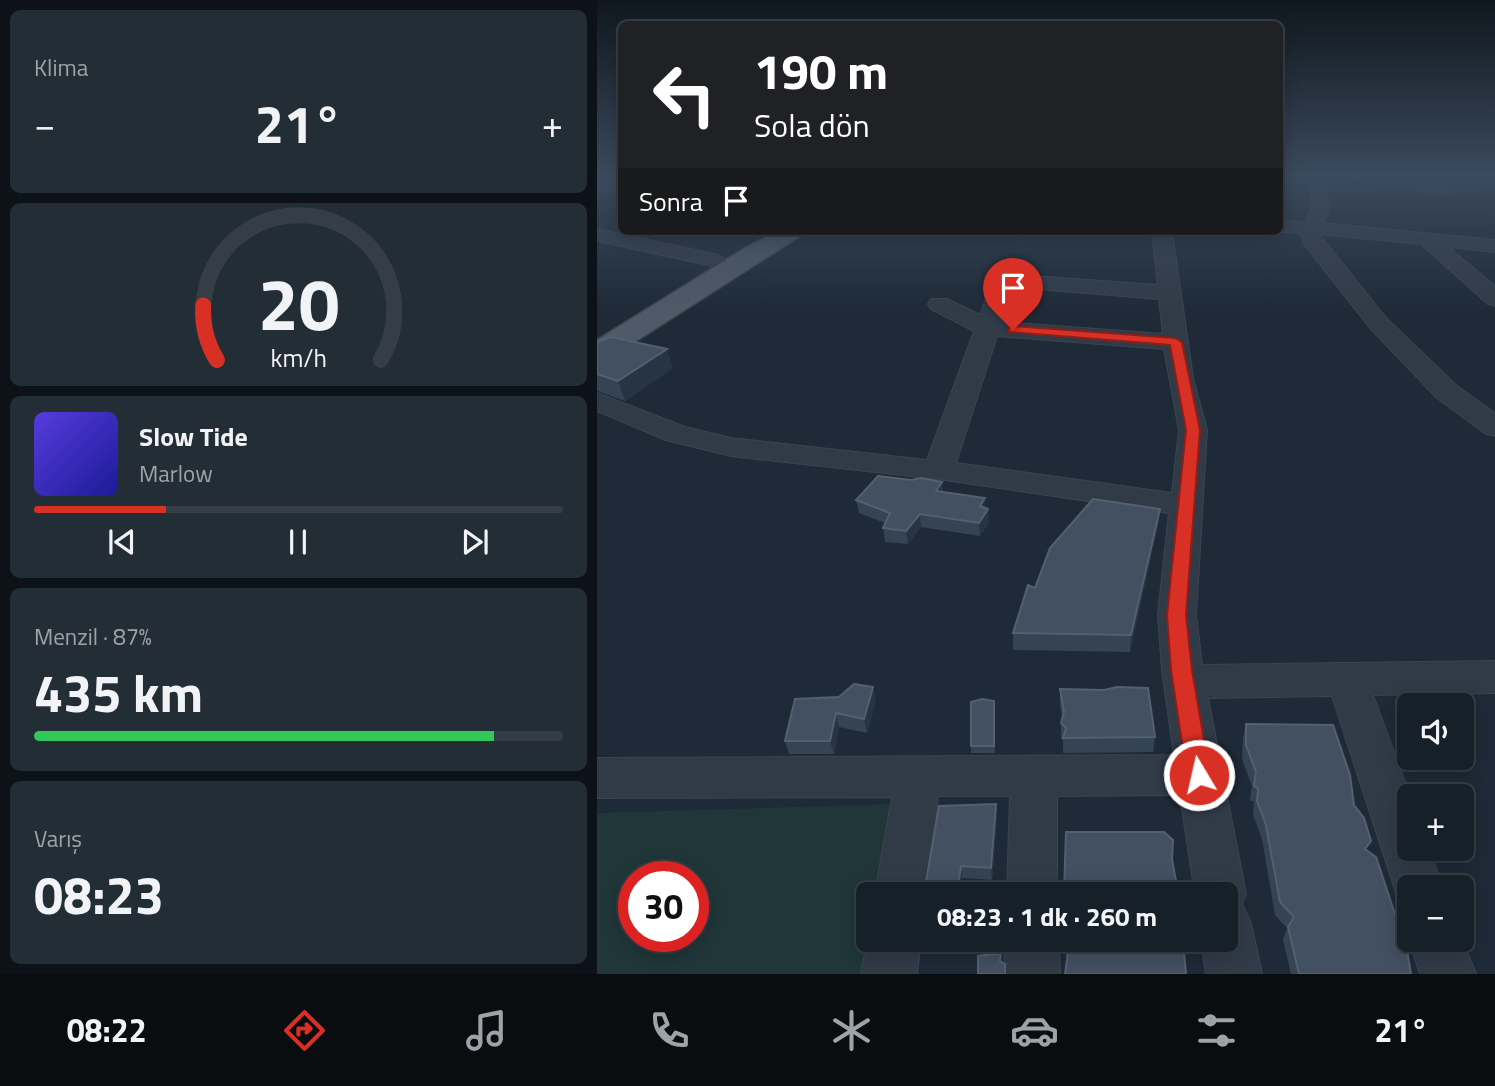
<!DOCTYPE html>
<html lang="tr">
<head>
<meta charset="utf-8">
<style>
	body { margin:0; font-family:"Titillium Web",sans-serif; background:#232d35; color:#f1f3f6; height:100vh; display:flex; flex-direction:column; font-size:26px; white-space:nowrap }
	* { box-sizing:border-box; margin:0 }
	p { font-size:23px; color:#9ea3a8 }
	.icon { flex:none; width:38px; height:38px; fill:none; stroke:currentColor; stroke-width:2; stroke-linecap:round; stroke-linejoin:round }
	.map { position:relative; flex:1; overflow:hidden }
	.drawer { display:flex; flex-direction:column; gap:10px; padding:10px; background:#0c1217; width:597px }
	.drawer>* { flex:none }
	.guide { position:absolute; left:21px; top:21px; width:665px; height:214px; border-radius:10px; box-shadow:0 4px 18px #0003,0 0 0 2px #353e46; background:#202124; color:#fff; overflow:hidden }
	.fabs { position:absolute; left:800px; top:693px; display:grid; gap:14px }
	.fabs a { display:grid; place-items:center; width:77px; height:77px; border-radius:10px; background:#162029; box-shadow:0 4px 18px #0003,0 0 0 2px #353e46; font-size:35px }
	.speed { position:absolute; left:21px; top:861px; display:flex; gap:14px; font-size:35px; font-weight:700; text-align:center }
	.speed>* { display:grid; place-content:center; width:91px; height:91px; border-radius:50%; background:#162029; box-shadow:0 4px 18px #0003,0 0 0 2px #353e46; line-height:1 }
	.speed .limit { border:10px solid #d22; background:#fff; color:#111 }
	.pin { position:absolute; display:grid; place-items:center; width:60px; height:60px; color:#fff; margin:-72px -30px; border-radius:50% 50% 50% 0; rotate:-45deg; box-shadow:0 0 7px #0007 }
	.pin .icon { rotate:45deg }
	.me { position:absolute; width:77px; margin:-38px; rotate:351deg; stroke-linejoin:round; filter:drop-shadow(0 0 5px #0008) }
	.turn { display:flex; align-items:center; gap:24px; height:147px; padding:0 21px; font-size:32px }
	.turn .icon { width:91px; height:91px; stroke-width:2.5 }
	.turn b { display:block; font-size:49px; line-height:60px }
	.then { display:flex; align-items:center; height:66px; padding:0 21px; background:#0003; gap:14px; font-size:26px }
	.big { font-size:52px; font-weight:700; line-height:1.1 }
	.drawer .card { flex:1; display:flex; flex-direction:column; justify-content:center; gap:10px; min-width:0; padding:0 24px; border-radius:10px; background:#232d35 }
	.drawer .dial { align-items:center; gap:0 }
	.dial svg { height:182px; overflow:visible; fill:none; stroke:#353e46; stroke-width:7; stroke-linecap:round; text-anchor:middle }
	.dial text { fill:#f1f3f6; stroke:none }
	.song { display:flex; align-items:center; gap:21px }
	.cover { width:84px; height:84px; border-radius:10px; background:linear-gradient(135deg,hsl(250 70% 55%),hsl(240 70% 35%)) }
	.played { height:7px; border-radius:4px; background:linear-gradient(90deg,#d93025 25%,#353e46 25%) }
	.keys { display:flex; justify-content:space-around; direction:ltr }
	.heat { display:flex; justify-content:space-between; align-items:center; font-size:38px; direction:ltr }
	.charge { height:10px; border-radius:5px; background:linear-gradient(90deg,#34c759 87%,#353e46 0) }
	.trip { position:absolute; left:259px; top:882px; width:382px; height:70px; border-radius:10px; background:#162029; box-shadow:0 4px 18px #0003,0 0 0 2px #353e46; font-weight:700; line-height:70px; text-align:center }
	.dock { display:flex; height:112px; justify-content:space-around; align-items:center; background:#090d10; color:#9ea3a8 }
	.dock .icon { width:49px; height:49px }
	.dock .active { color:#d93025 }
	.dock b { font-size:32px; color:#f1f3f6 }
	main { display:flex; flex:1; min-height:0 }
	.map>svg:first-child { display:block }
	.green { fill:#203638; fill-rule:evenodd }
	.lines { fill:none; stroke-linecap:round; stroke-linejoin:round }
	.minor-casing { stroke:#3b4451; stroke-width:2 }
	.major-casing { stroke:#3b4451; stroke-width:3 }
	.minor { fill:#313b48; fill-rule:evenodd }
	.major { fill:#4f5a68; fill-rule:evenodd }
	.wall { fill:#354454 }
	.shaded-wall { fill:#263444 }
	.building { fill:#425061; stroke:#526070; stroke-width:2 }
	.route { fill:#d93025; stroke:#8d1f18; stroke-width:2 }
</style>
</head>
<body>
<main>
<section class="drawer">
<div class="card"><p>Klima</p>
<div class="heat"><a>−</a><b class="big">21°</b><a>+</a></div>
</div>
<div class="card dial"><svg viewBox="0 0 100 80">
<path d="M14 69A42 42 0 1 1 86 69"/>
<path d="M14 69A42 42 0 0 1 8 45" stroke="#d93025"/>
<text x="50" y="56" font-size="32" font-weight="700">20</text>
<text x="50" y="72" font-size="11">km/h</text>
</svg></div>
<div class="card">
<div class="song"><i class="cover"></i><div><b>Slow Tide</b><p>Marlow</p></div></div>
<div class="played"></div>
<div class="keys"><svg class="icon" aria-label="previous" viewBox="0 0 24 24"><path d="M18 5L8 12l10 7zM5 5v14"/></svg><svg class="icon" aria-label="pause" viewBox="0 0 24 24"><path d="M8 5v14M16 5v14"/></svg><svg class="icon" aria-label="next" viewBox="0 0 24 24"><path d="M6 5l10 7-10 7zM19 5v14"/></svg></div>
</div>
<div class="card"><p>Menzil · 87%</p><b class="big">435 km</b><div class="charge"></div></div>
<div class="card"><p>Varış</p><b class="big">08:23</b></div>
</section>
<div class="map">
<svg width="899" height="974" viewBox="0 0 899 974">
	<rect width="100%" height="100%" fill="#1e2a37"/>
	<path class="green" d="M297,804L284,894H271V974H0V813ZM37,877H96V936H37Z"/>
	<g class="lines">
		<g class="minor-casing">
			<path id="minor" d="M712,175H728L732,211L726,223L899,240V252L851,247L899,287V306L891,304L824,244L722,234L789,318L860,386L899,414V436L889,434L840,398L773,328L707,244L703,233L675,231H682V221L708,222L714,211Z
				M751,175C772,175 845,176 858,190L849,195L759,180Z
				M870,175L899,178V189L872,178Z
				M0,181L24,182V192L0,191Z
				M0,229L121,255L131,261L121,267L0,241Z
				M555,231H575L596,378L610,430L599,615L605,665L899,661V693L776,695L813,796L812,849H832L846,887H812V909L803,905L735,696L611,698L649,894L645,904L654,923L665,974H609L604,940H628V894H598L583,795L460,796V894H410L413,796H341L329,894H278L295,797L0,798V758L577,755L565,670L561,615L572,513L341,479L134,456L69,440L0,411V393L88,427L134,438L330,460L377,331L334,309L331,304L334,299H350L383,315L396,280L407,274L561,285ZM415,287L562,299L566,334L404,322ZM400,336L567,349L582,430L575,493L359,463Z
				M864,937L879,974H823L812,940H864Z
				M271,938L324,940L320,974H264Z
				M408,940H462L463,974H407Z"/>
		</g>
		<g class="major-casing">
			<path id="major" d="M181,231H211L11,359L0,362V340L148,248Z"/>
		</g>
		<use href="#minor" class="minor"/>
		<use href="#major" class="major"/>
	</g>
	<path class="wall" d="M0,342L76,368L28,401L0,391Z
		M314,480L345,482L346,492L388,498V508L392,522L383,536L324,527L311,544L288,542L286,528L288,523L262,513L259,500Z
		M561,525L533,652L416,650V633L438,588Z
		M463,689L558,737L556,752L466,753V741L464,738V723L465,718L463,704Z
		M198,699L279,701L270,733L242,727L237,754H192L188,741Z
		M398,709V753H374V746Z
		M649,724L757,805L769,850L814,974H694L686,940L690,928L678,915L665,839L656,815L657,802L653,800L655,786L645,759L646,738Z
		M399,804L400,817L395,880L365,878L363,894H321L329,882Z
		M334,940H357V944Z
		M467,940H586L470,962Z"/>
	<path class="shaded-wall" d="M70,349L76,368L28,401L21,381Z
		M345,482L346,495L339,491Z
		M388,498V512L383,506Z
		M391,509L392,522L383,536L382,523Z
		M563,509L561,525L533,652L534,635Z
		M323,514L324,527L311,544L309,531Z
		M276,687L279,701L270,733L267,719Z
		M239,713L242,727L237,754L233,741Z
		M399,804L400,817L395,880L394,868Z
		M364,866L365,878L363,894H360Z"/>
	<path class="building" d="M14,337L70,349L21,381L0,374V342Z
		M281,476L314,480L324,478L345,482L339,491L388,498L383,506L391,509L382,523L323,514L309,531L286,528L293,513L259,500Z
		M496,499L563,509L534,635L416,633L431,585L438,588L453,548Z
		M257,684L276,687L267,719L239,713L233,741H188L198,699L242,697Z
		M520,687L551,688L558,737L466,738L469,728L464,723L467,712L463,689L507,690Z
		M385,699L397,701V746H374V702Z
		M649,724L736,725L753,775L757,805L767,818L774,841L768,849L779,857L810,950L814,974H702L691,927L697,917L683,902L669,825L660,801L661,788L657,786L659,772L649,745Z
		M399,804L394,868L364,866L360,894H321L323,885L329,882L342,806Z
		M469,832H567L576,840L575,859L581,892L578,894H467Z
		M470,940H586L589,974H468L471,952Z
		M404,953L403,961L408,964V974H381V956Z"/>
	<linearGradient id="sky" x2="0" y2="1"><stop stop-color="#10171e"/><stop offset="0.56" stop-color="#3b4a5e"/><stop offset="1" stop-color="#3b4a5e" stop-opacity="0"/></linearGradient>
	<rect width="899" height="312" fill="url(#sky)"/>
	<path class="route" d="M416,326L578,338L585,342L603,430L589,615L595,670L613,775L610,782L602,785L594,782L590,775L574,670L570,615L589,430L573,345L412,332V327Z"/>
</svg>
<div class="fabs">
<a><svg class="icon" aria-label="sound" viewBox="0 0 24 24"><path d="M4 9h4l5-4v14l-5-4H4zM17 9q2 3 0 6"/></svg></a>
<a>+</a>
<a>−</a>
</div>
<div class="speed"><div class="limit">30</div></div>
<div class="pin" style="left:416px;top:330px;background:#d93025"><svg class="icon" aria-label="arrive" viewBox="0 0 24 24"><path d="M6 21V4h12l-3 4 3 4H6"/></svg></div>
<svg class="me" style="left:602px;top:775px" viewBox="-20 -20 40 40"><circle r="17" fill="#d93025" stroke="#fff" stroke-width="3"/><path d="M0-11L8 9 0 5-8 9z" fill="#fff"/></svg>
<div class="trip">08:23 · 1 dk · 260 m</div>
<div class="guide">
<div class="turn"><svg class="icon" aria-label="left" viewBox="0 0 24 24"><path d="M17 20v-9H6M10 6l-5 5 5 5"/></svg><div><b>190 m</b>Sola dön</div></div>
<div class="then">Sonra<svg class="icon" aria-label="arrive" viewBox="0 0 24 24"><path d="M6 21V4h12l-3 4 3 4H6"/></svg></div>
</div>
</div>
</main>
<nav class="dock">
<b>08:22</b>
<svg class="icon active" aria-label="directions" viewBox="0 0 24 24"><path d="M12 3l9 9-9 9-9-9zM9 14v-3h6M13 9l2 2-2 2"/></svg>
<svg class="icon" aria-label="music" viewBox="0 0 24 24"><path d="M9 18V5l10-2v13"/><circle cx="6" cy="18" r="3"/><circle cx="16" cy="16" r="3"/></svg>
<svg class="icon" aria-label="phone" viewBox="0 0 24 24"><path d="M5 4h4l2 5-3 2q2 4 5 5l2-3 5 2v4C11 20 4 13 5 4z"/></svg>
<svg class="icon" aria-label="climate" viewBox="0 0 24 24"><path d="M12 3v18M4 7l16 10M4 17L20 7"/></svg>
<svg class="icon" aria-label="car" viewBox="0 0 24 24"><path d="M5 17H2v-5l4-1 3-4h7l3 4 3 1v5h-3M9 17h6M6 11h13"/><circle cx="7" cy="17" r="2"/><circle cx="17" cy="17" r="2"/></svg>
<svg class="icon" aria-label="filters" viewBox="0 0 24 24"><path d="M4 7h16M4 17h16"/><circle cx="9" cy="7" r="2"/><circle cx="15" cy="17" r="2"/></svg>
<b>21°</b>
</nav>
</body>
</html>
